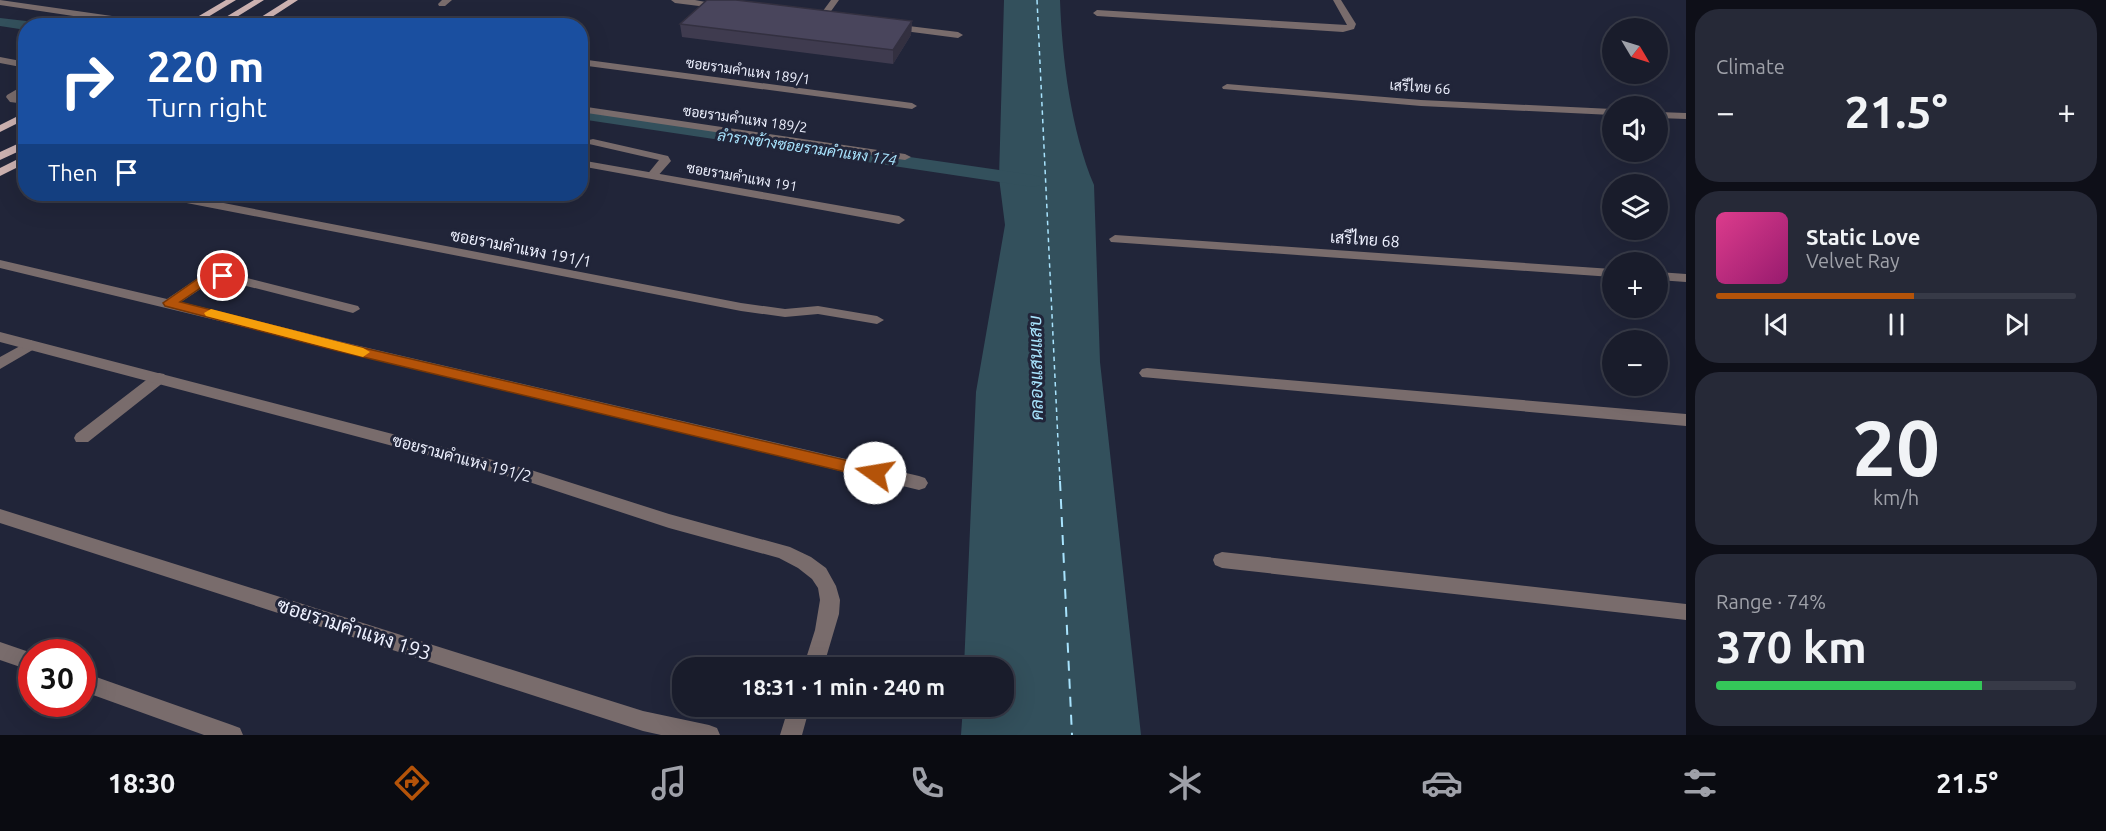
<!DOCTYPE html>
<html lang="en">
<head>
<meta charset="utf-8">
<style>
	body { margin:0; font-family:Ubuntu,Sarabun,sans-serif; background:#262937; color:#f1f3f6; height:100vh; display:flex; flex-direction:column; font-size:22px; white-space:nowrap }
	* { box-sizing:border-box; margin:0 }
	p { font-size:20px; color:#9fa1a9 }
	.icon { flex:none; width:33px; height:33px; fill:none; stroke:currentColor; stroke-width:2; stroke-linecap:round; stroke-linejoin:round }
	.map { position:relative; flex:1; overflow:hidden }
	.panel { display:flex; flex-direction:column; gap:9px; padding:9px; background:#0e0f18; width:420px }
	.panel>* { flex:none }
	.top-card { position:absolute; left:18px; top:18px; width:570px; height:183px; border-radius:24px; box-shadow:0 6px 24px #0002,0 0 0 2px #373a47; background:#1a4fa0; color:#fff; overflow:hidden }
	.needle { width:39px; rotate:128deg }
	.fabs { position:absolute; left:1602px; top:18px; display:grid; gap:12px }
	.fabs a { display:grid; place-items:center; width:66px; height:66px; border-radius:50%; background:#191c2b; box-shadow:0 6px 24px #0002,0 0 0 2px #373a47; font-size:30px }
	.speed { position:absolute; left:18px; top:639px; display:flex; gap:12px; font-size:30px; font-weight:700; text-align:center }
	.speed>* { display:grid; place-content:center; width:78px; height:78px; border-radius:50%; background:#191c2b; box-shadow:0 6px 24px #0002,0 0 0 2px #373a47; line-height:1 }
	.speed .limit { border:9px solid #d22; background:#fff; color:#111 }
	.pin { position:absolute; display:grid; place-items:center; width:51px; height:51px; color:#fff; margin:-26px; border:3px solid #fff; border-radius:50%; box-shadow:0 2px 6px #0007 }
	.me { position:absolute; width:66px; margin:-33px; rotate:283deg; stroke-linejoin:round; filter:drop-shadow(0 0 4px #0008) }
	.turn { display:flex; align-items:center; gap:21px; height:126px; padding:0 30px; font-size:27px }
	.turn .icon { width:78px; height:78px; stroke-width:2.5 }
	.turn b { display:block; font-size:42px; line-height:51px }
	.then { display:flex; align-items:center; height:57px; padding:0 30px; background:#0003; gap:12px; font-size:22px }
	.big { font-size:45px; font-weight:600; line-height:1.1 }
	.panel .widget { flex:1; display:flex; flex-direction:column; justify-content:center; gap:9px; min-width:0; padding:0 21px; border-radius:24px; background:#262937 }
	.panel .dial { align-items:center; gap:0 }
	.dial b { font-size:78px; line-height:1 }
	.song { display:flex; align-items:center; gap:18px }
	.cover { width:72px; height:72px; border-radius:9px; background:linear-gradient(135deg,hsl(330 70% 55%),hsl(320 70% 35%)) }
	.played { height:6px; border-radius:3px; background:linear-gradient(90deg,#b45309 55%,#373a47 55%) }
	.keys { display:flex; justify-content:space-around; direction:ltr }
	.heat { display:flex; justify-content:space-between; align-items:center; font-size:33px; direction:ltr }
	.charge { height:9px; border-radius:4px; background:linear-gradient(90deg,#34c759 74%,#373a47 0) }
	.trip { position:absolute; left:672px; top:657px; width:342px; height:60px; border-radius:24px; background:#191c2b; box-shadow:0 6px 24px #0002,0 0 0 2px #373a47; font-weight:600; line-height:60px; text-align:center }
	.dock { display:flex; height:96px; justify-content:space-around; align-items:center; background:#0a0b11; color:#9fa1a9 }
	.dock .icon { width:42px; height:42px }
	.dock .on { color:#b45309 }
	.dock b { font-size:27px; color:#f1f3f6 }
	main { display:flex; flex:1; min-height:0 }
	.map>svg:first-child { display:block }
	.water { fill:#33505c }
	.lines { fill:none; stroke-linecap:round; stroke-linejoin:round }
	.canal { fill:#33505c; fill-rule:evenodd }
	.ferry-far1 { stroke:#a8e3fd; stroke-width:1.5; stroke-dasharray:4.5 4; stroke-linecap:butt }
	.ferry { stroke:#a8e3fd; stroke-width:2; stroke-dasharray:10 8; stroke-linecap:butt }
	.service { fill:#796c6c; fill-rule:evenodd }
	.minor { fill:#796c6c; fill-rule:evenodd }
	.primary { fill:#cdb2b1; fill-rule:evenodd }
	.wall { fill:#3f3b4f }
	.shaded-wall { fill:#333040 }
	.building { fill:#49455c; stroke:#333040; stroke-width:1.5 }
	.route { fill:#b45309; stroke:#753606; stroke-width:1.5 }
	.slow { fill:#f59e0b }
	.labels { text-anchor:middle; stroke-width:6; stroke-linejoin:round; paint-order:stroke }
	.far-street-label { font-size:14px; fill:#edf0fe; stroke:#212539 }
	.far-water-label { font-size:15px; font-style:italic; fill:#a8e3fd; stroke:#212539 }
	.street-label { font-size:16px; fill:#edf0fe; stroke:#212539 }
	.water-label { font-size:18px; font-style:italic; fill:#a8e3fd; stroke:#212539 }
	.near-street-label { font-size:20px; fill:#edf0fe; stroke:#212539 }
</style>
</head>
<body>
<main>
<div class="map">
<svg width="1686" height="735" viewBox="0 0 1686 735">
	<rect width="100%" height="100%" fill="#212539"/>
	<path class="water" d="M1004,0H1060C1062,58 1071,131 1094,185L1100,362L1141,735H961L963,707L1004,706V668L964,667L976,392L1005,225L999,178Z"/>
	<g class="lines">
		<path class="canal" d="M0,18L26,21L33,26H26V30L0,26Z
			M580,109L1033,175L1040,177L1043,181L1040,185L1033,187L580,119Z"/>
		<path class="ferry-far1" d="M1037,0L1060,483"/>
		<path class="ferry" d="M1060,481L1072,735"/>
		<path class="service" d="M442,0H452L445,6H439L438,4Z
			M831,0H839L824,21H818L817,19Z
			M1333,0H1341L1356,24L1354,29L1343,32L1097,16L1093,13L1097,10L1347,25Z
			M593,139L668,156L671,161L656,178H648L646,176L659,160L589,144V140Z
			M31,340L38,345L36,348L0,369V357Z
			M159,373L164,374L167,378L164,382L88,442H76L74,438L76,434L154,374Z"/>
		<path class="minor" d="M0,0L161,23L165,26H140L0,5Z
			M671,0H695L727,6L723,9L675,3Z
			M261,16L307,23L311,26H286L258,21L257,19Z
			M892,24L958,32L963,35L958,38L889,29V25Z
			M0,57L26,62V68L0,63Z
			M580,59L912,103L917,106L912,109L580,65Z
			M26,84V92L17,97L26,98V104L10,102L6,97L7,95Z
			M1227,84L1421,100L1612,109V115L1421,106L1223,89L1222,87Z
			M580,106L905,154L911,157L905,160L580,112Z
			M1658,112L1686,113V119L1658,118Z
			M580,160L899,216L905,220L899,224L580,166Z
			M155,194H177L741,303L785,309L818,306L877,316L884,320L877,324L818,314L785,317L741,311L161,198Z
			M1115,235L1612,269V277L1111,242L1109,239Z
			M0,260L167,299L198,278L223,272L358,306L360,309L353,313L223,280L208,284L181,302L338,341L919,476L925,478L928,483L925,488L919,490L0,268Z
			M1658,272L1686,274V282L1658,280Z
			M0,332L531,470L669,514L790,547L811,557L826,568L836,586L840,600L839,614L823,668H803L815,630L820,600L818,588L812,579L798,568L779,558L669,528L529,482L0,342Z
			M1147,368L1686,414V426L1142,377L1139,373L1142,369Z
			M0,509L643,711L709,725L717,728L720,735H661L643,731L0,523Z
			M1222,552L1686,604V620L1222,568L1215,565L1213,560L1215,555Z
			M0,642L32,653V671L0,660Z
			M82,672L232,725L240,728L243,735H204L82,691Z
			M789,706H810L802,735H780Z"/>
		<path class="primary" d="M226,0H236L193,26H182Z
			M254,0H264L222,26H211Z
			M288,0H298L258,26H247Z
			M26,112V119L0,132V125Z
			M26,140V148L0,160V152Z
			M26,155V163L0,176V168Z"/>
	</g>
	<path class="wall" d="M912,21L911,35L893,64L682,37L680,24Z"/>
	<path class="shaded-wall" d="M912,21L911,35L893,64V50Z"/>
	<path class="building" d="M707,0H736L912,21L893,50L680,24Z"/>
	<path class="route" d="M223,272L229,276L227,278L208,283L180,302L338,342L875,467L881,469L883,473L881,477L875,479L338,351L165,306L163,303L199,278Z"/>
	<path class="slow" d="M211,309L363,348L370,352L363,357L206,316L204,313Z"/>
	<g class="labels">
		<g class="far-street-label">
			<text transform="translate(748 71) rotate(8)" y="5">ซอยรามคำแหง 189/1</text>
			<text transform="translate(1420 87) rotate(4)" y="5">เสรีไทย 66</text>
			<text transform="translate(745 119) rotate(8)" y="5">ซอยรามคำแหง 189/2</text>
			<text transform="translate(742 177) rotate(10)" y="5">ซอยรามคำแหง 191</text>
		</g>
		<g class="far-water-label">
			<text transform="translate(807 148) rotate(8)" y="5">ลำรางข้างซอยรามคำแหง 174</text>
		</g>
		<g class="street-label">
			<text transform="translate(1365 239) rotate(4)" y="6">เสรีไทย 68</text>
			<text transform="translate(521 248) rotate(11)" y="6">ซอยรามคำแหง 191/1</text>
			<text transform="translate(462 458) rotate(15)" y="6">ซอยรามคำแหง 191/2</text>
		</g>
		<g class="water-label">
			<text transform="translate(1036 368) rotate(-91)" y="6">คลองแสนแสบ</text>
		</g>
		<g class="near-street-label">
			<text transform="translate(354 629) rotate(18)" y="7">ซอยรามคำแหง 193</text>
		</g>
	</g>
</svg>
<div class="fabs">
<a><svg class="needle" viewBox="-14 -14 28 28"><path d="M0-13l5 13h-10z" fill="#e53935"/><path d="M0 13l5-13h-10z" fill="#9fa1a9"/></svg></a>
<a><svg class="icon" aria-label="sound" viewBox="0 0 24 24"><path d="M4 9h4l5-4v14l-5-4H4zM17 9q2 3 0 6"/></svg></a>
<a><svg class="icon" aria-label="layers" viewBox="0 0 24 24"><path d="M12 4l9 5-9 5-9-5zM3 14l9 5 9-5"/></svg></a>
<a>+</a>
<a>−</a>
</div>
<div class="speed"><div class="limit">30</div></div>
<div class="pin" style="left:223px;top:276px;background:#d93025"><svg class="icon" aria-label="arrive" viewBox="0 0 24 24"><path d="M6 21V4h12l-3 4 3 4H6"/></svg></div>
<svg class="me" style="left:875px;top:473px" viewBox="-20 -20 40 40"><circle r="19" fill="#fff"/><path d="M0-13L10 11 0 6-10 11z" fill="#b45309"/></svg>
<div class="trip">18:31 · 1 min · 240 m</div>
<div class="top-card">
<div class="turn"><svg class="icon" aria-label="right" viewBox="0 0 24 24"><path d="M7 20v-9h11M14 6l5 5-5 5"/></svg><div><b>220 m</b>Turn right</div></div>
<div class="then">Then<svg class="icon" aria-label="arrive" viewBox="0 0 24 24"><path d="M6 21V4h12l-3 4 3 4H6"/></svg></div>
</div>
</div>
<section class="panel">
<div class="widget"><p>Climate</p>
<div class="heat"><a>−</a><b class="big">21.5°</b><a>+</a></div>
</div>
<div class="widget">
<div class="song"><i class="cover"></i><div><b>Static Love</b><p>Velvet Ray</p></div></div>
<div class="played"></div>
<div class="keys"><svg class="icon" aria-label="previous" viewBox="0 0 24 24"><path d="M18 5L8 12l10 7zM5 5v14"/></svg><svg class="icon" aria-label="pause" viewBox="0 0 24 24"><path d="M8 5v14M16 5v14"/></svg><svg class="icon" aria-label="next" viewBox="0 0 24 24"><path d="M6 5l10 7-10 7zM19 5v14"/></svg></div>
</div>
<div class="widget dial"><b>20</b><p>km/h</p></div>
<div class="widget"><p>Range · 74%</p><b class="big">370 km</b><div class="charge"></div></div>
</section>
</main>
<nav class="dock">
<b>18:30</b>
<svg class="icon on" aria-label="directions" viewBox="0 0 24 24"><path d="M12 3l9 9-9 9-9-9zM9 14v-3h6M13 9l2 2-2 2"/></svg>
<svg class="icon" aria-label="music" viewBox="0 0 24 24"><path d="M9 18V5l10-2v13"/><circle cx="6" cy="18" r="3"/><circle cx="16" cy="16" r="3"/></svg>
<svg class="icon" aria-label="phone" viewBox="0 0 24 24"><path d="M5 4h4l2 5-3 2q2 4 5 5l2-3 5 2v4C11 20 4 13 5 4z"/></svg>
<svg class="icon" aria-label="climate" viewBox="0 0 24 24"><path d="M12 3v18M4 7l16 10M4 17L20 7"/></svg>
<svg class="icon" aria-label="car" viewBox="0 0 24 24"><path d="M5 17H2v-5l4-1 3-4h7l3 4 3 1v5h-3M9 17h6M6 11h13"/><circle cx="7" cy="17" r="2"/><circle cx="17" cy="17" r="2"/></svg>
<svg class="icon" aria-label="filters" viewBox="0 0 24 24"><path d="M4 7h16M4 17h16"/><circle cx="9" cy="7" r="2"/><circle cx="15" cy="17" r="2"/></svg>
<b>21.5°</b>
</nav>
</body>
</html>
